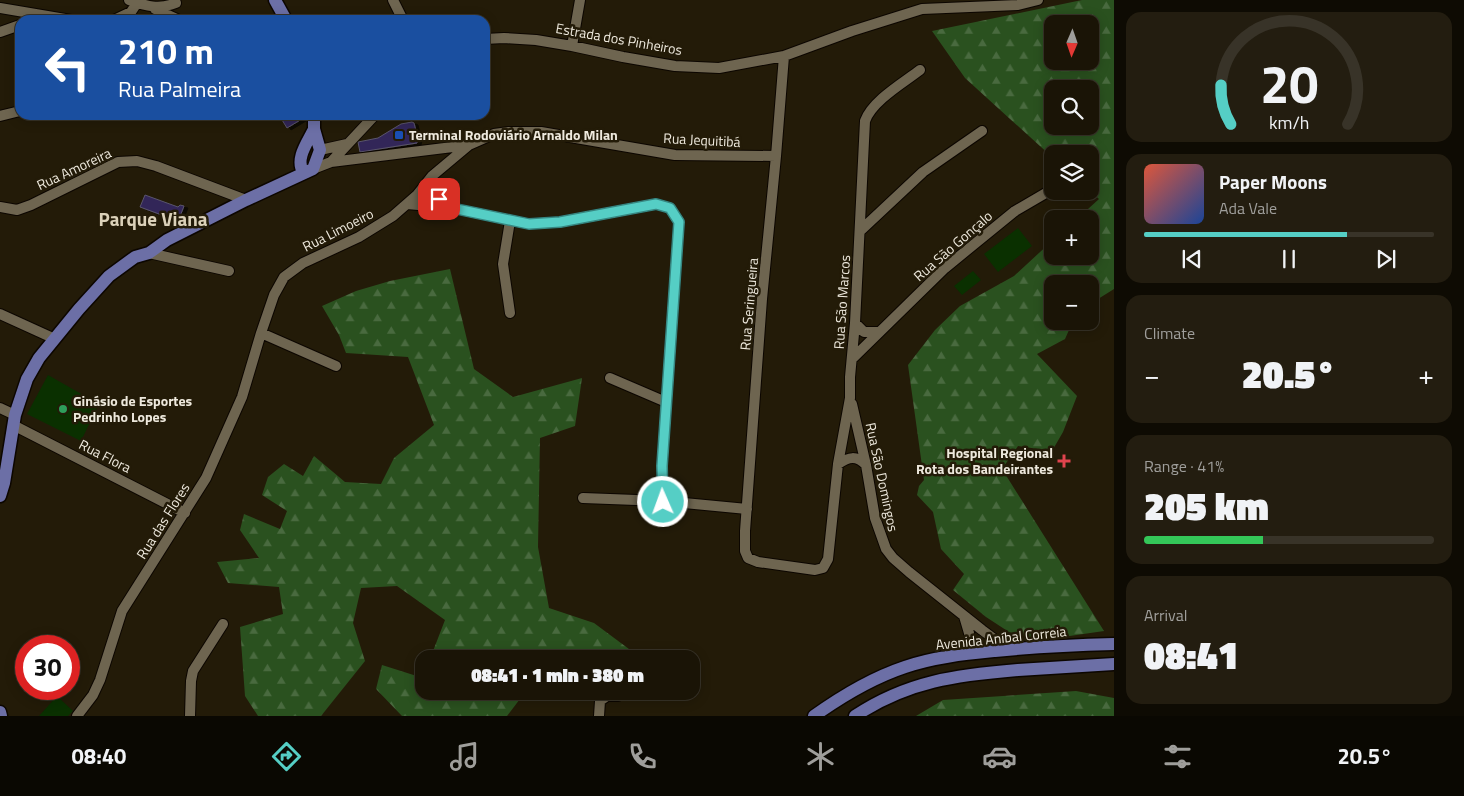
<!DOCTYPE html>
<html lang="en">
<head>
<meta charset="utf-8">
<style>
	body { margin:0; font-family:"Titillium Web",sans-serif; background:#231d10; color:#f1f3f6; height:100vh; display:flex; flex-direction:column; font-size:19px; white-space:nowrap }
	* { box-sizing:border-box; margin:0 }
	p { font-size:16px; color:#9f9e9b }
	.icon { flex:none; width:28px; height:28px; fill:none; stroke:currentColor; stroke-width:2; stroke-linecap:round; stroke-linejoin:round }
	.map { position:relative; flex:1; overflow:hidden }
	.details { display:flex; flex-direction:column; gap:12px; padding:12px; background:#0e0b03; width:350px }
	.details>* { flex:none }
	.top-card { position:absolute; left:15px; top:15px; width:475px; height:105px; border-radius:15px; box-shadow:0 2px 12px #0003,0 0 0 1px #383328; background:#1a4fa0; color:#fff; overflow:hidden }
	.needle { width:32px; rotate:182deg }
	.fabs { position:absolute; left:1044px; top:15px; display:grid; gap:10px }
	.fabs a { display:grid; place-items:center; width:55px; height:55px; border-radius:10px; background:#1a1406; box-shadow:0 2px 12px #0003,0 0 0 1px #383328; font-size:25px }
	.speed { position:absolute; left:15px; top:635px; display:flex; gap:10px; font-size:25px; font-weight:700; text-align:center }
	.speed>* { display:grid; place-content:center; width:65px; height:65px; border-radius:50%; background:#1a1406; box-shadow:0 2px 12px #0003,0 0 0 1px #383328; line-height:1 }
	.speed .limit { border:8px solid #d22; background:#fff; color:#111 }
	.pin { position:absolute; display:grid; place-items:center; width:42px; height:42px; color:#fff; margin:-21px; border-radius:10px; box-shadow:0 2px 8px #0006 }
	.me { position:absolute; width:55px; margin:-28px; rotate:358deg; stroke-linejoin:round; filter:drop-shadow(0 0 4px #0008) }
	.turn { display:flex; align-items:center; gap:18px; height:105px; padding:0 20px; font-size:22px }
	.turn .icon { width:65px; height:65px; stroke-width:2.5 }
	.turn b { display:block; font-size:35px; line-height:42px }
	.big { font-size:38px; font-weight:800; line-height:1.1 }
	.details .tile { flex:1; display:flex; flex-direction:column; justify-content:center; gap:8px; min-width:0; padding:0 18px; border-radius:15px; background:#231d10 }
	.details .dial { align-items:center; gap:0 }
	.dial svg { height:130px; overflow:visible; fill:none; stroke:#383328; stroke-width:7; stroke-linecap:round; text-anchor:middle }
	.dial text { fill:#f1f3f6; stroke:none }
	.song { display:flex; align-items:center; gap:15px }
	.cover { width:60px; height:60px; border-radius:8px; background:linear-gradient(135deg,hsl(10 70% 55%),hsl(220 70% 35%)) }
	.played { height:5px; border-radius:2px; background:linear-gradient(90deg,#55cec5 70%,#383328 70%) }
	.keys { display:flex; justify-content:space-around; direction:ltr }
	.heat { display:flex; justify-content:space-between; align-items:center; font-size:28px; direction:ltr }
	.charge { height:8px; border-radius:4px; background:linear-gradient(90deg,#34c759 41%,#383328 0) }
	.trip { position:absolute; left:415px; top:650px; width:285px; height:50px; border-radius:15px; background:#1a1406; box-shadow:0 2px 12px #0003,0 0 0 1px #383328; font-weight:800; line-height:50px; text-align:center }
	.tabs { display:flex; height:80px; justify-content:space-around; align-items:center; background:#0a0802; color:#9f9e9b }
	.tabs .icon { width:35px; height:35px }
	.tabs .active { color:#55cec5 }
	.tabs b { font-size:22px; color:#f1f3f6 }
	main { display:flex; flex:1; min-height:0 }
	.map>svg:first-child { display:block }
	.forest { fill:url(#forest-firs); fill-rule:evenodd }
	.green { fill:#0a3000 }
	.building { fill:#332559; stroke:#59556a; filter:url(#shadow) }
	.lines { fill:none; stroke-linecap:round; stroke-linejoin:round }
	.minor-casing { stroke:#0c0600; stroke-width:12 }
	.major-casing { stroke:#0c0600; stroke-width:15 }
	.minor { stroke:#6e6550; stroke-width:10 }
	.major { stroke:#6c6fa6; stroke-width:12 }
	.route-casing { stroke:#378680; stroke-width:12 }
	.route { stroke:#55cec5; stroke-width:9 }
	.transit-dot { fill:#1a4fb4; stroke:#231b08; stroke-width:2 }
	.leisure-dot { fill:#2e9e5b; stroke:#231b08; stroke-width:2 }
	.health-dot { fill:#e0444e; stroke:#231b08; stroke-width:2 }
	.labels { text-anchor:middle; stroke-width:5; stroke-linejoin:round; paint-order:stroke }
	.street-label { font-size:14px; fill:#eee9dd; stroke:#231b08 }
	.poi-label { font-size:14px; font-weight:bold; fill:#eee9dd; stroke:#231b08; text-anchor:start }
	.district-label { font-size:19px; font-weight:bold; fill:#dbd1b9; stroke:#231b08 }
</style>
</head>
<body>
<main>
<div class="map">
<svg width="1114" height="716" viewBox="0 0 1114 716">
	<defs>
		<pattern id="forest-firs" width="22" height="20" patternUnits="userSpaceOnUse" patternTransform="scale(1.25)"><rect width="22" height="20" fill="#2a511f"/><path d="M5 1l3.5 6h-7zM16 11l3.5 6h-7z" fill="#496a3f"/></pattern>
		<filter id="shadow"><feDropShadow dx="4" dy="2" stdDeviation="0" flood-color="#0009"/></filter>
	</defs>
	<rect width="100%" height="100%" fill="#231b08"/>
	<path class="forest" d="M1082,0H1114V289L1090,304V284H1052V321H1073L1065,339L1037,354L1077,396L1063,432L1052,451L1018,446L1002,469L1104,631L1042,640L1009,632L986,617L953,590L964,574L941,549L933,512L917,495L919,486L924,480L908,365L935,330L960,306L1014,276L1052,241V256H1090V219H1077L1099,199L1090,191V154H1052V157L965,78L932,31ZM1052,24H1090V61H1052ZM1052,89H1090V126H1052Z
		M450,269L474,369L513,397L582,378L575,426L540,438L538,547L549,608L594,623L637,655L634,659H430L445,620L397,586L361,588L353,623L365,661L321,716H258L245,696L240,627L283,614L279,587L228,583L217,562L259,558L240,530L244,514L280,529L287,511L262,495L268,477L284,464L303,476L314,456L345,482L381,484L394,458L434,425L408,357L346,353L339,335L322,306L356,291L390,281Z
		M382,665L423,678L424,676V691H526L507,716H402L376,689Z
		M1076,691L1114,698V716H916L943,700Z"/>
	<path class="green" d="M1018,228L1032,246L998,272L984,254Z
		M973,271L981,280L962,295L954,286Z
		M48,375L99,404L81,441L27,414Z
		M57,696L73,711L68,716H39Z"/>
	<path class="building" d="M279,115H299L302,119L287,128Z
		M412,122L414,123L418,139L417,143L360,152L358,142L378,138L401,124Z
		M145,195L178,207L180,205L184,206L177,224L169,222L170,218L140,207Z"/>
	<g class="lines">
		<g class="minor-casing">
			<path id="minor" d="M129,0C146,6 159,10 176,3
				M393,0L403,20
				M0,8L71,20
				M155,9L179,20
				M114,20L131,12L137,3
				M0,32L20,25
				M485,39L504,38L536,40L572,46L623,57L675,66L719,68L784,56L852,31L922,9L1018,5L1038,0
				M572,46L580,0
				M784,56L776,156L762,299L745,531V551L748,558L758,562L815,570L823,568L828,559L838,464L850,398V377L855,323L865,121C872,101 903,83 920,70
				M0,116L20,111
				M320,150L347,144
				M331,162L469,145L494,134L509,132H541L675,155L776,156
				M313,169L331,162L375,115
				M432,176C437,191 437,200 451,208
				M407,204L452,208L529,224L560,222L656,204L670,208L679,222L662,466L663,501
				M0,207L17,210L31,205L118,162L137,161L156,166L246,200
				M510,221L503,264L510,313
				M860,231L923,172L982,131
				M149,253L229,271
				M0,314L55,339
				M855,323L864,332H879
				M261,333L336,366
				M852,359L945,268L1015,211L1051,190
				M610,378L666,402
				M852,404L866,465L875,518L886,549L893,558L909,572L982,630L1009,650
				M0,408L15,415
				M13,425L185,513
				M838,464C849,457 856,455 866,465
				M583,498L663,501L747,509
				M964,616L969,633V654
				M77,716L93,695L100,680L122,611L206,478L242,397L261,333L274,295L284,277L303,263L359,237L393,216L417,195L432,176L469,145
				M190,716L191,681L193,671L223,624
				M599,716L600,701L607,696H618"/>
		</g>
		<g class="major-casing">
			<path id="major" d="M275,0L286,20
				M303,172C295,158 308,142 314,129
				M0,496L4,483L15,415L27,379L39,358L79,309L109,276L135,257L149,253L167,240L246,200L313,169L320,150L314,129V115
				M0,712L1,716
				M814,716C842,696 872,678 905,667C934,657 965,654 995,651C1035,647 1074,645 1114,644
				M855,716C908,681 957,675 1018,670C1050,668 1082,666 1114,664"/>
		</g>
		<use href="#minor" class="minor"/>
		<use href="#major" class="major"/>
	</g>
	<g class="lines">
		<g class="route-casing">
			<path id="route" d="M439,199L443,203L452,208L529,224L560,222L656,204L670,208L679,222L662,466L663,502"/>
		</g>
		<use href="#route" class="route"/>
	</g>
	<rect class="transit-dot" x="394" y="130" width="10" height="10" rx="2.5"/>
	<circle class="leisure-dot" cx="63" cy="409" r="5"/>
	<path class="health-dot" d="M1061.5 453.5h5v5h5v5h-5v5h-5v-5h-5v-5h5z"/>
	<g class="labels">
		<g class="street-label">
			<text transform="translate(619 39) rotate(10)" y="5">Estrada dos Pinheiros</text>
			<text transform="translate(702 140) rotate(3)" y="5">Rua Jequitibá</text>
			<text transform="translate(74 169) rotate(-25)" y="5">Rua Amoreira</text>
			<text transform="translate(338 230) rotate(-27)" y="5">Rua Limoeiro</text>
			<text transform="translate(953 246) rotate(-41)" y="5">Rua São Gonçalo</text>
			<text transform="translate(842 302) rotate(-86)" y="5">Rua São Marcos</text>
			<text transform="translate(749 304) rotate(-85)" y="5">Rua Seringueira</text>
			<text transform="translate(105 456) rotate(27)" y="5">Rua Flora</text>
			<text transform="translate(882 477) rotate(78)" y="5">Rua São Domingos</text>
			<text transform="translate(163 521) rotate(-58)" y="5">Rua das Flores</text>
			<text transform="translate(1001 638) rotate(-6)" y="5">Avenida Aníbal Correia</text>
		</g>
		<g class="poi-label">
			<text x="409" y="140">Terminal Rodoviário Arnaldo Milan</text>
			<text x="73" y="406">Ginásio de Esportes<tspan x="73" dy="16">Pedrinho Lopes</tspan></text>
			<text x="1053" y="458" text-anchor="end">Hospital Regional<tspan x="1053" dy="16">Rota dos Bandeirantes</tspan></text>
		</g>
		<g class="district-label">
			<text x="153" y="226">Parque Viana</text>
		</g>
	</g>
</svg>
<div class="fabs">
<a><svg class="needle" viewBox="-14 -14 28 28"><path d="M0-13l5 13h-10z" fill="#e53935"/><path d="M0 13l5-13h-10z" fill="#9f9e9b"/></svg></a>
<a><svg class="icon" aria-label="search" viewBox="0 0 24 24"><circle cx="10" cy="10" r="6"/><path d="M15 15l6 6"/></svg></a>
<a><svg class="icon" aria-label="layers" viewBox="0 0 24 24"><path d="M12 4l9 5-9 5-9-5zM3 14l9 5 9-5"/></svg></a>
<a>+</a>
<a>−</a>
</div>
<div class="speed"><div class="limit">30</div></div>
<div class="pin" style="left:439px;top:199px;background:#d93025"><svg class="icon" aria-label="arrive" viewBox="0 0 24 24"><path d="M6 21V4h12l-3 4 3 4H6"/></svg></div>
<svg class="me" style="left:663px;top:502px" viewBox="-20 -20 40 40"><circle r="17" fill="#55cec5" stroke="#fff" stroke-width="3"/><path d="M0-11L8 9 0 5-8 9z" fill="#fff"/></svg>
<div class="trip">08:41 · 1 min · 380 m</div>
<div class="top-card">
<div class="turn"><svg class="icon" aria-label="left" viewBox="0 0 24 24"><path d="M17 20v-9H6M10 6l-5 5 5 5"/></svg><div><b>210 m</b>Rua Palmeira</div></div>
</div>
</div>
<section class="details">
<div class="tile dial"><svg viewBox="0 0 100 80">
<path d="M14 69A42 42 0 1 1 86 69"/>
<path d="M14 69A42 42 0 0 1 8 45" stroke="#55cec5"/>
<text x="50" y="56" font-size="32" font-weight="700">20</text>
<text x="50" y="72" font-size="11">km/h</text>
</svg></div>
<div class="tile">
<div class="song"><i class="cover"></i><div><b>Paper Moons</b><p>Ada Vale</p></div></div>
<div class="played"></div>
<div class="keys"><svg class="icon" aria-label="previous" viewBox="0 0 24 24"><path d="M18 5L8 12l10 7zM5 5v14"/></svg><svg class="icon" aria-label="pause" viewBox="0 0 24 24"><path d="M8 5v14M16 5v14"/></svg><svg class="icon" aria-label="next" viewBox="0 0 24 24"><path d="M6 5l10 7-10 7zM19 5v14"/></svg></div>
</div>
<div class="tile"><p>Climate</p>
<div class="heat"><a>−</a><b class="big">20.5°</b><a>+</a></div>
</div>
<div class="tile"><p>Range · 41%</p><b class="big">205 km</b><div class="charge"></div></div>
<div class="tile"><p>Arrival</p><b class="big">08:41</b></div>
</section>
</main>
<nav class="tabs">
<b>08:40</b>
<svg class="icon active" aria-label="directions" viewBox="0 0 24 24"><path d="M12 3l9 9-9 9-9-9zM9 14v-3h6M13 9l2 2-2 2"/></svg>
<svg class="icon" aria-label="music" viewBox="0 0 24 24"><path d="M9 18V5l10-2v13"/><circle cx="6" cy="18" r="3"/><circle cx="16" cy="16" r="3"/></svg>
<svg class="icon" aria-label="phone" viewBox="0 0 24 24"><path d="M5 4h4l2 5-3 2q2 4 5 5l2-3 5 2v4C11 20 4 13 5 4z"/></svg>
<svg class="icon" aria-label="climate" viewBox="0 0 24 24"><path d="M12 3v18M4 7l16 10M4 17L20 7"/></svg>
<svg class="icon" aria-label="car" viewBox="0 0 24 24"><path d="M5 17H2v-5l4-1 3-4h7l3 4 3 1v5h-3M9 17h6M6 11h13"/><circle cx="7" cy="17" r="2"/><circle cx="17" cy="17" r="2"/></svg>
<svg class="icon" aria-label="filters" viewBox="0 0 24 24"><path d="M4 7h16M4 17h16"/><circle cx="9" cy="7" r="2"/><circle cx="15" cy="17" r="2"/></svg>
<b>20.5°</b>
</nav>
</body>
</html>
